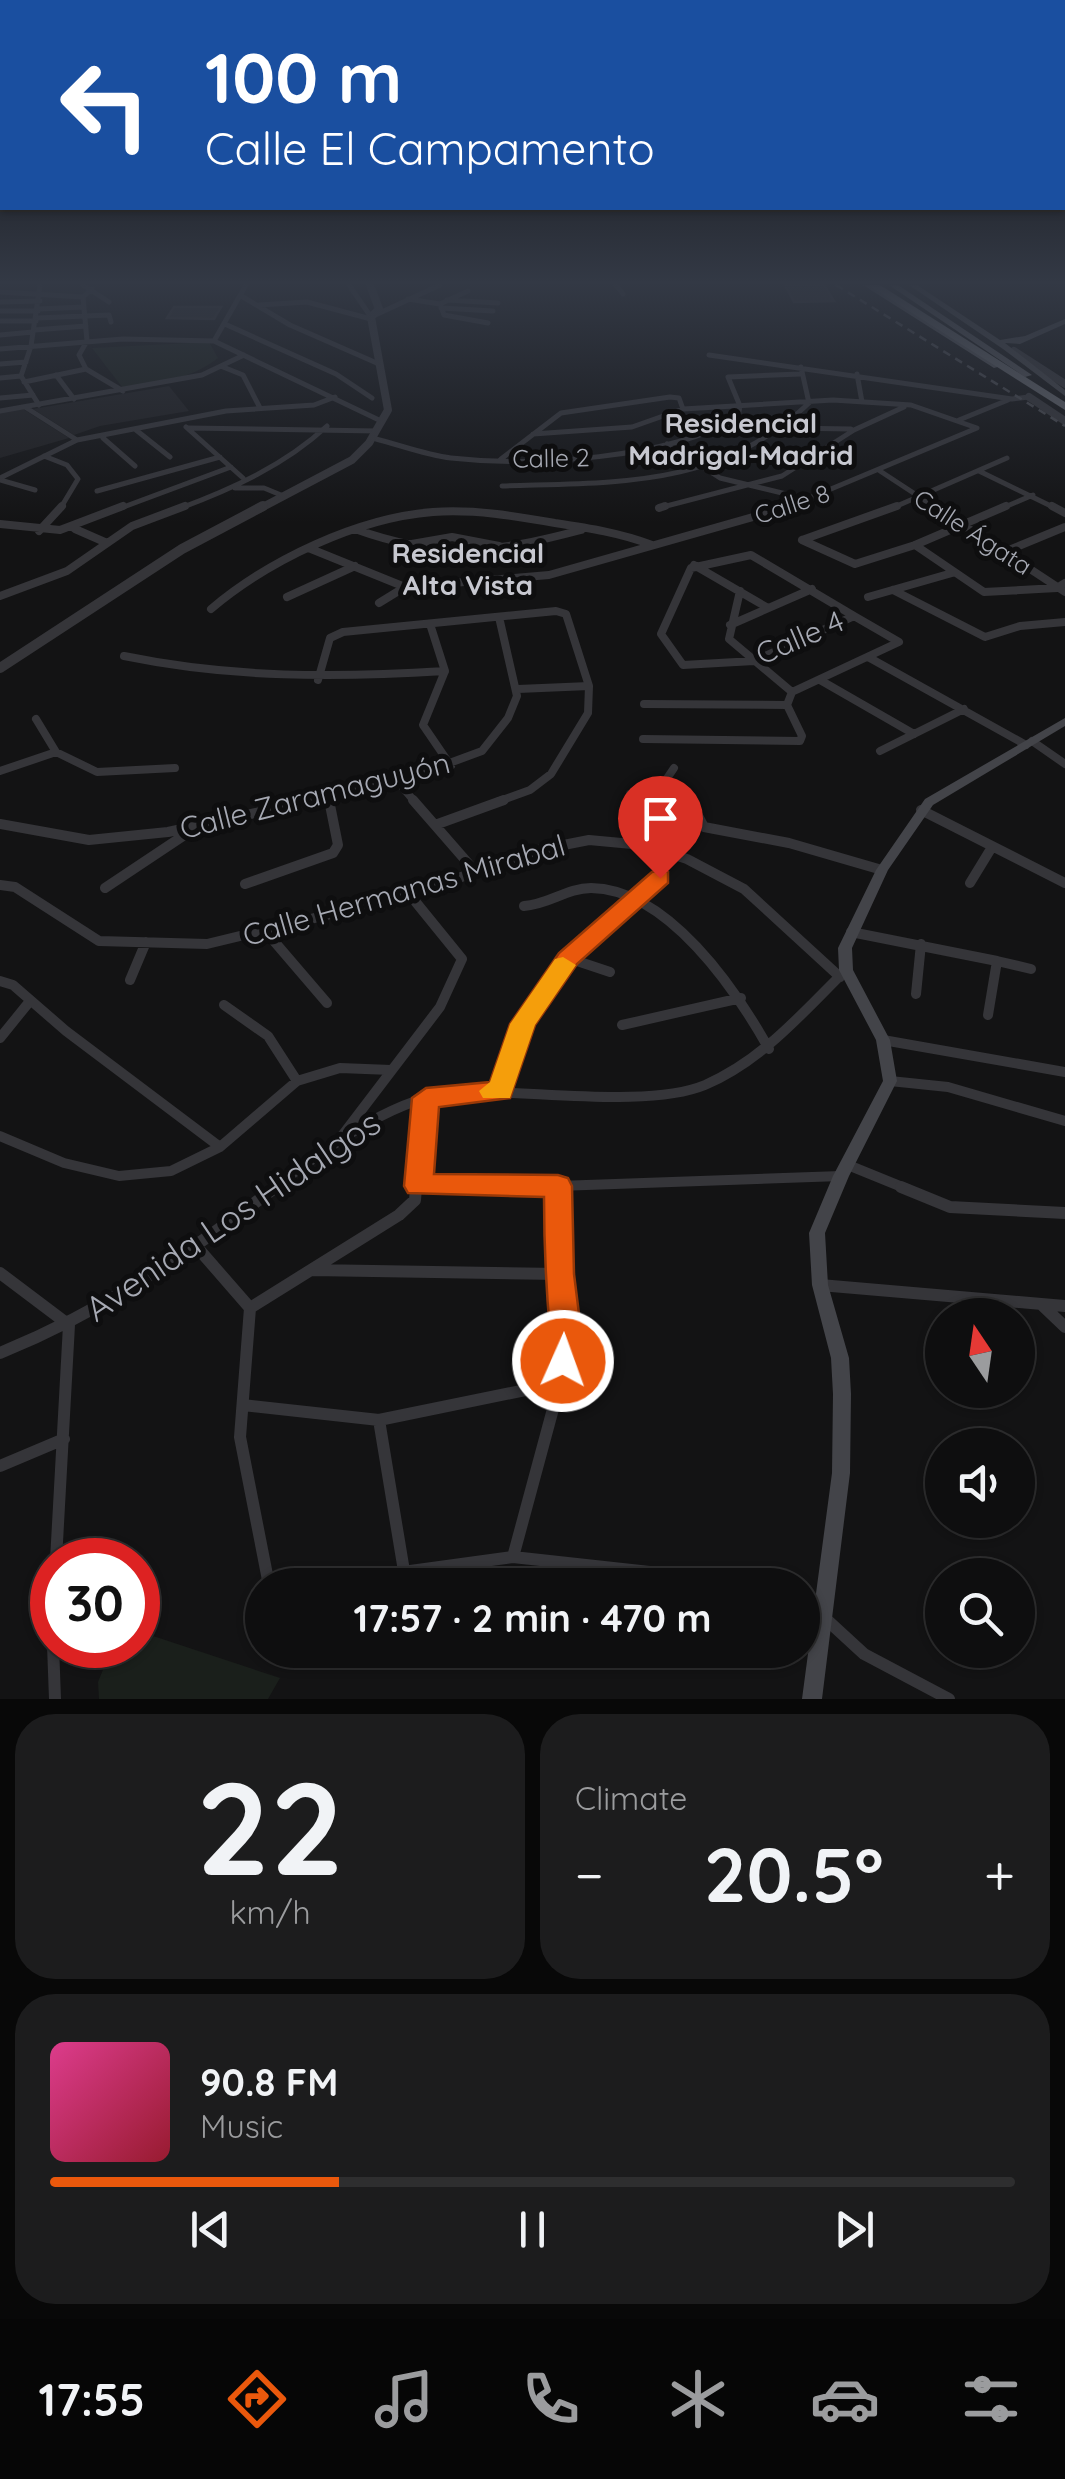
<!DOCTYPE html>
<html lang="en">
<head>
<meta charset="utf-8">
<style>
	body { margin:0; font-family:Quicksand,sans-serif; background:#1c1c1d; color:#f1f3f6; height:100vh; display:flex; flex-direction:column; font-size:38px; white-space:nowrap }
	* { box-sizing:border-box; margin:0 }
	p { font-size:32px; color:#9b9c9e }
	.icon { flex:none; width:55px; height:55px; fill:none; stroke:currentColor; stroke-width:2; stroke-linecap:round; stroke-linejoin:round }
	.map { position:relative; height:1699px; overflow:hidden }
	.sheet { display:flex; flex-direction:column; gap:15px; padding:15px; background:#080808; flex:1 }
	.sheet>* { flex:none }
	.hud { position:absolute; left:0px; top:0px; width:1065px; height:210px; box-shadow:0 2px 8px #0004,0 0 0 2px #2e2e2f; background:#1a4fa0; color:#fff; overflow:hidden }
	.needle { width:65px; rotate:347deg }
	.controls { position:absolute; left:925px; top:1298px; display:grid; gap:20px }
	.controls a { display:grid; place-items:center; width:110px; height:110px; border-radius:50%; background:#0e0e0f; box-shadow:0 2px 8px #0004,0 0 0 2px #2e2e2f; font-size:50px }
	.speed { position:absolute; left:30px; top:1538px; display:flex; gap:20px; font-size:50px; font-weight:700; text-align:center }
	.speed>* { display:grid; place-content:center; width:130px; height:130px; border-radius:50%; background:#0e0e0f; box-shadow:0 2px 8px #0004,0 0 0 2px #2e2e2f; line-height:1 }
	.speed .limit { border:15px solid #d22; background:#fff; color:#111 }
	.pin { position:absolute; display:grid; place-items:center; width:85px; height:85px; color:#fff; margin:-102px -42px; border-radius:50% 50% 50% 0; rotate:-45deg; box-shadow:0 0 10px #0007 }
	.pin .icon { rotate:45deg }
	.me { position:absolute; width:110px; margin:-55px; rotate:2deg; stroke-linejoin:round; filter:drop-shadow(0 0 8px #0008) }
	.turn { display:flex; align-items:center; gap:35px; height:210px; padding:0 40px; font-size:45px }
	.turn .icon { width:130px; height:130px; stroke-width:2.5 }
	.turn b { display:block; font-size:70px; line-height:85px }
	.big { font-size:75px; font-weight:700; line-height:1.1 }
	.sheet .card { flex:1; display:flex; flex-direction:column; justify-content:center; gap:15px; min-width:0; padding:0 35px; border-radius:40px; background:#1c1c1d }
	.sheet .dial { align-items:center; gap:0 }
	.dial b { font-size:130px; line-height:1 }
	.song { display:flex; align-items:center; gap:30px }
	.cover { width:120px; height:120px; border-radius:15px; background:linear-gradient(135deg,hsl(330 70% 55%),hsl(350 70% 35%)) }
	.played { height:10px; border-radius:5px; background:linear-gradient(90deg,#ea580c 30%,#2e2e2f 30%) }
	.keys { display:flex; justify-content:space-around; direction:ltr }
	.heat { display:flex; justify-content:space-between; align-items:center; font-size:55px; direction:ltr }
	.sheet .tiles { flex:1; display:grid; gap:15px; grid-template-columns:1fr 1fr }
	.card:last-child { grid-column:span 2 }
	.trip { position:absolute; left:245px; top:1568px; width:575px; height:100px; border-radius:50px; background:#0e0e0f; box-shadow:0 2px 8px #0004,0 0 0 2px #2e2e2f; font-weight:700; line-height:100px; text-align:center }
	.tabs { display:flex; height:160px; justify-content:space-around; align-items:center; background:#060606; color:#9b9c9e }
	.tabs .icon { width:70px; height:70px }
	.tabs .current { color:#ea580c }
	.tabs b { font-size:45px; color:#f1f3f6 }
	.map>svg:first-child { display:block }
	.built { fill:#1f1f21 }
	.green { fill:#1a1f1b }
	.building { fill:#262628; stroke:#2e2d30; stroke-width:2.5 }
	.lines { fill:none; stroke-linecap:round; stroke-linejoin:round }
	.minor-far3 { stroke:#353539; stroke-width:5 }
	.minor-far2 { stroke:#353539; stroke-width:8 }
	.minor-far1 { stroke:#353539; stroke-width:10 }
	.minor { stroke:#353539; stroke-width:12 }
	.tertiary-far1 { stroke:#353539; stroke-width:8 }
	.tertiary { stroke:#353539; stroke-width:10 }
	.secondary { fill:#434449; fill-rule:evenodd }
	.primary { fill:#515258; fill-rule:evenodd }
	.motorway { fill:#616369; fill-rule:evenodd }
	.rail { stroke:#48494e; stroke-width:2.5; stroke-dasharray:8 6; stroke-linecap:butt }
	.route { fill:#ea580c; stroke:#983908; stroke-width:2.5 }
	.slow { fill:#f59e0b }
	.labels { text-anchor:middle; stroke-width:10; stroke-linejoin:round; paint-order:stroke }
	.far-street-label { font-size:25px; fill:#a6a9b3; stroke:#0e0e0f }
	.far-neighbourhood-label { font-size:28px; font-weight:bold; fill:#c7c8d0; stroke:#0e0e0f }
	.street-label { font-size:30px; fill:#a6a9b3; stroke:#0e0e0f }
	.near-street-label { font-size:35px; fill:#a6a9b3; stroke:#0e0e0f }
</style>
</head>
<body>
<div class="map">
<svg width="1065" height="1699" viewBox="0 0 1065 1699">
	<rect width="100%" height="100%" fill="#131314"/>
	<path class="built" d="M169,386L189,411L100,426L74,435L33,409Z
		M23,409L69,438L0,458V412Z"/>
	<path class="green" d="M209,342L218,358C190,380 156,384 122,387L92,348Z
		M138,1631L280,1678L268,1699H99L98,1682L113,1645H138Z"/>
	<path class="building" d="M785,285H824L834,301L794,302Z
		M174,307H221L214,319L167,318Z"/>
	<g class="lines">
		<path class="minor-far3" d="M83,285L109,302
			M349,285L371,317L440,285
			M616,285L623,294
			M468,291L440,304L444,315L488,323
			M0,292L83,297L92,289
			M83,297L87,341L79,355L86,369L123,391
			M243,297L290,325L379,364
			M408,299L440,304
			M447,300L498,303
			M0,302L40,301
			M259,305L307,302L371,319
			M441,308L493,311
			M38,309L84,307
			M0,311H38
			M37,318L109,315L111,322
			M0,321H36
			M227,325L336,374L372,398
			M34,330L86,326
			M0,335L33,332
			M214,341L246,285
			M0,349L123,339L214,341L379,420
			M709,355L1012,399L1029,397
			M0,364L26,362
			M223,367L243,375L260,408
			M857,374L862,402
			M56,375L74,399
			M0,378L21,376
			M24,382L86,369
			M0,398L33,395
			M39,405L21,376L31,346L40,285
			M25,407L77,440
			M0,411L202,375L244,355
			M959,420L1008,400
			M186,427L243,478
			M188,428L377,431
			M788,428L851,429
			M136,430L170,457
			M533,434L632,427L683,409L833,400L911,405L977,428L783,509
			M103,438L135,466
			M376,439C400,445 426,455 451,458C532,467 669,459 738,417L740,406L728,377L800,374
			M667,444L720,478L811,500
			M44,456L67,465L78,479L60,509
			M501,459L561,413L670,397L679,398L683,409
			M880,471L938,509
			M979,471L1057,509
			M0,478L77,440L226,411L314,405L335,397
			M0,480L35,490
			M502,486C618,482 720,488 809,403L801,367
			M235,488H264L281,495
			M97,491L220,457
			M659,508L782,476L854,430L904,407
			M118,509L231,467
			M178,509C232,489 285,465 327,426
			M890,509L1007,458
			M1000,509L1033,495"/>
		<path class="minor-far2" d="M934,506L1065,592
			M1052,506L1065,513
			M659,508L665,506
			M0,524L60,530L123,506
			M75,529L107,543
			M355,529C441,560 494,553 581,530
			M39,531L62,506
			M802,540L855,564L915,545L1006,506
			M802,540L897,506
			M406,545L452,537L499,546
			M915,545L984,592L1057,588L1065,583
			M311,549L405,587L549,575L792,506
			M1004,552L1065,527
			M751,555L854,616L754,661L683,665L661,634L691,568Z
			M694,565L768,608
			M893,590L985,637L1020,626L1065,622
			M740,591L729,639L792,692
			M0,596L67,571L132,526L185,506
			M287,597L355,566
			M868,597L952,573
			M379,603L405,587
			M211,609C269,560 357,518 433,512C474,509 515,516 555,523C588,528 621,533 652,545
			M430,624L445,671L423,725L451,766
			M730,625L812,589
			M124,656C231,678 336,678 445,671
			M868,657L1026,745
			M318,680L330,638L343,632L556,611L566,614L589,686L588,713L551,774L530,790L497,802
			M820,680L914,734
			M518,689L589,686
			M792,692L899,642L854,616
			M644,704L787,705
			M643,739L800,741L802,736L787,705L792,692
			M1032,741L1065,764
			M880,751L964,709
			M56,752L97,772L175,768
			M0,771L56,752L36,719
			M398,782L415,802
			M630,794L673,802
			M329,798L330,802
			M305,802L398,782L482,751L508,718L517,696L499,617
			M651,802L674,768"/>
		<path class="minor-far1" d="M413,800L474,870
			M660,800L693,806L704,827L789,843L882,870
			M921,810L1065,883
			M641,818L653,800
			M0,824L89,840L168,832L316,800
			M435,825L504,800
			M970,883L992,847
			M245,884L333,853L338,845L329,800
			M0,885L15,887L99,941L207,944L410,895L538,850L589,840L643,845L687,859L744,889L840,977
			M105,888L192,830
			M524,906C548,905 567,888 591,888C668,889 736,990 769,1049
			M851,932L997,961L988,1015
			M267,933L327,1003
			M568,958L610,972
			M997,961L1031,969
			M130,980L146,942
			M0,981L13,985L66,1031L220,1147
			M916,994L921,944
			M224,1005L268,1036L297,1081
			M622,1025L741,998
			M0,1038L30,1001
			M883,1040L1065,1072
			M890,1081L948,1087L1065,1121
			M501,1091L522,1024L568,958L660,878
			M0,1136L64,1163L119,1176L171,1171L220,1147L297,1081L340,1068L391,1070
			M341,1137L440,1007L462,959L410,895
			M848,1165L907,1189
			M418,1185L558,1186L841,1176
			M272,1189C323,1151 394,1095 460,1092C526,1089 647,1109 705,1085C763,1060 802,1013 846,970
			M416,1189L426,1098"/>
		<path class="minor" d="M901,1187L950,1207L1065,1213
			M196,1246L250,1308L240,1437L269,1585
			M312,1270L559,1274
			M0,1273L69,1325L56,1560
			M820,1285L1065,1306
			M1043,1306L1065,1327
			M250,1308L399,1215L415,1200L416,1187
			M0,1353C105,1310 186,1255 276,1187
			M243,1405L379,1420L560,1383
			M379,1420L404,1571
			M0,1466L64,1439
			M513,1557L560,1383L566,1338L559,1274L558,1187
			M308,1585L513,1557L768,1585
			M802,1597L864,1654L949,1699
			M52,1608V1639
			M53,1645L55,1699"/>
		<path class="tertiary-far1" d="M1014,351L1065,384
			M1029,397L1065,421
			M259,509L352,460L369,443L388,410L371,317L379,309L370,285"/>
		<path class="tertiary" d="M0,668L182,549L263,506"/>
		<path class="secondary" d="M909,285H917L1000,340L1025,336L1065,319V324L1020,344L1005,343L1065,390V396L1003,349Z
			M1065,718V726L933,805L888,870L852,948L853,970L890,1040L897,1081L849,1176L825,1233L828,1285L849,1358L851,1394L850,1473L822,1699H802L832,1473L833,1394L831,1358L812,1285L809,1233L833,1176L883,1081L876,1040L839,970L838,948L876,870L925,799Z"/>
		<path class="primary" d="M863,285H872L1001,366L994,368Z
			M889,285H898L1032,375L1025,377Z"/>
		<path class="motorway" d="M868,285H880L1065,402V410Z"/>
		<path class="rail" d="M836,285L1065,426"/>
	</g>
	<linearGradient id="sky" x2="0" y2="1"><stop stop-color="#0a0a0b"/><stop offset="0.54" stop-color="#333945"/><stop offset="1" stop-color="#333945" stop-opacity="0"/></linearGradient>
	<rect width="1065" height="523" fill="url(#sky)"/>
	<path class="route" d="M660,870L668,872V883L577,964L535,1025L510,1098L439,1107L434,1174L558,1175L568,1178L572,1186L574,1274L582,1338L574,1371L563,1375L551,1371C545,1357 551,1346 550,1332C546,1287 544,1243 544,1197L408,1193L404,1186L412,1098L426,1088L490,1082L510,1024L559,953L652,872Z"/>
	<path class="slow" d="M563,957L576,965L535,1025L510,1098H483L479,1091L490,1082L510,1024L555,959Z"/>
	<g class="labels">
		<g class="far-street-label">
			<text transform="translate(551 458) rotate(-1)" y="9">Calle 2</text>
			<text transform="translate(792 504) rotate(-18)" y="9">Calle 8</text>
			<text transform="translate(973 532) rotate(33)" y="9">Calle Ágata</text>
		</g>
		<g class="far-neighbourhood-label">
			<text x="741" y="433">Residencial<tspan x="741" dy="32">Madrigal-Madrid</tspan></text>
			<text x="468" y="563">Residencial<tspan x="468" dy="32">Alta Vista</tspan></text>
		</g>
		<g class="street-label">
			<text transform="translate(800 638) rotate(-23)" y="10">Calle 4</text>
			<text transform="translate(315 796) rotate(-14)" y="10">Calle Zaramaguyón</text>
			<text transform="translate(404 891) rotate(-16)" y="10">Calle Hermanas Mirabal</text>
		</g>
		<g class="near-street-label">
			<text transform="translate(233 1216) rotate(-34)" y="12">Avenida Los Hidalgos</text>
		</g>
	</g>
</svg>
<div class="controls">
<a><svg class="needle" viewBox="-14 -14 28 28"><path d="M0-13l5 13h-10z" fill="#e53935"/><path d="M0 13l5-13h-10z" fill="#9b9c9e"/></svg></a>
<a><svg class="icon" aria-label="sound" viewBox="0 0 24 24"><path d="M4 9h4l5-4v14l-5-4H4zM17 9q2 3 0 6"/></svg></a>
<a><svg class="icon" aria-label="search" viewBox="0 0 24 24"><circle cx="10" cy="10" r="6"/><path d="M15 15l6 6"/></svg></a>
</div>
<div class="speed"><div class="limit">30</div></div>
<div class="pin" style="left:660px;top:878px;background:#d93025"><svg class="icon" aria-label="arrive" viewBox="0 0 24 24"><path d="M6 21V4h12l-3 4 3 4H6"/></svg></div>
<svg class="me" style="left:563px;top:1361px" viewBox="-20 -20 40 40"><circle r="17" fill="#ea580c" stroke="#fff" stroke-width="3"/><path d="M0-11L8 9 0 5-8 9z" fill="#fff"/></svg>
<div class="trip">17:57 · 2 min · 470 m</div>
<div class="hud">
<div class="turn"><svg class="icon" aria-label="left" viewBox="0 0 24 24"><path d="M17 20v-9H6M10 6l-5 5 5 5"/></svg><div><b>100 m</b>Calle El Campamento</div></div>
</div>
</div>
<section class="sheet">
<div class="tiles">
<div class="card dial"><b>22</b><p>km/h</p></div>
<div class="card"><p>Climate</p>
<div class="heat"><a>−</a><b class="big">20.5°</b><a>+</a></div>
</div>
<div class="card">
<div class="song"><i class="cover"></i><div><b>90.8 FM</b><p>Music</p></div></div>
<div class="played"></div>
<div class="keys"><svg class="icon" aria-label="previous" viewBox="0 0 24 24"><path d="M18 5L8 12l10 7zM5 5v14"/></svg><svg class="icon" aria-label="pause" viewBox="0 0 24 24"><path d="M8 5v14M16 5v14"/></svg><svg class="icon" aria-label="next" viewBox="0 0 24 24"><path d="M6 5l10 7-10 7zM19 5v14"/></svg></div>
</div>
</div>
</section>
<nav class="tabs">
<b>17:55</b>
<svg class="icon current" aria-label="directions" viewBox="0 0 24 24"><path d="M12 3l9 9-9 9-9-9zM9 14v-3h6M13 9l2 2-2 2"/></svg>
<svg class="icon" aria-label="music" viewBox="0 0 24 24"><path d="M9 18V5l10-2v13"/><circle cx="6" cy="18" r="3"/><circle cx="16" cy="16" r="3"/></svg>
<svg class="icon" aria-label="phone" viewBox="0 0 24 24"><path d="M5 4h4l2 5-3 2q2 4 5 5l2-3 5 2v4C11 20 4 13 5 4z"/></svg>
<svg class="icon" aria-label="climate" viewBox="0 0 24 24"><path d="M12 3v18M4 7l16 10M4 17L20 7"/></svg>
<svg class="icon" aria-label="car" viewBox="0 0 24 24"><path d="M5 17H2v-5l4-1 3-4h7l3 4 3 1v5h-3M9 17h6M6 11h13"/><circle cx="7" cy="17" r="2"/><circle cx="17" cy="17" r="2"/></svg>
<svg class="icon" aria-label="filters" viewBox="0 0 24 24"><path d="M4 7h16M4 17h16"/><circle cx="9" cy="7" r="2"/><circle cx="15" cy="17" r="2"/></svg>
</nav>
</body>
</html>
